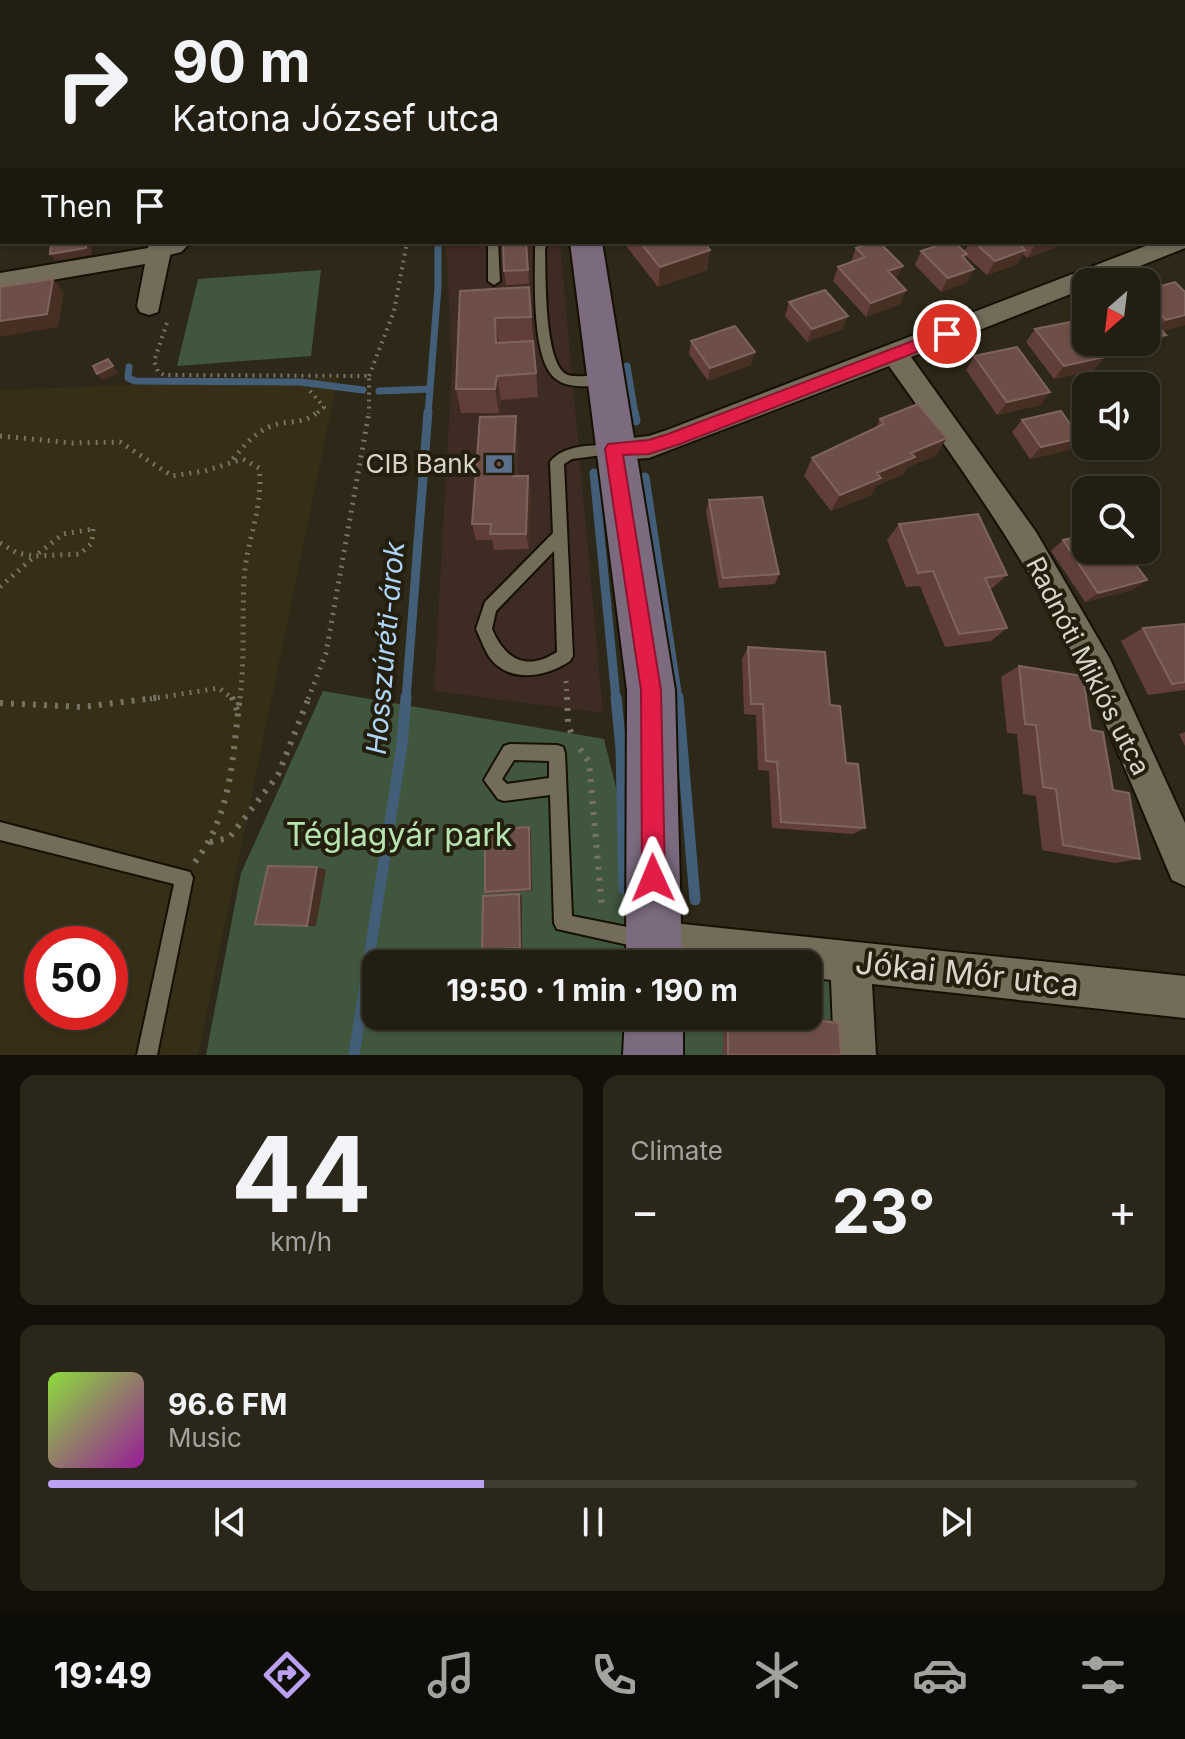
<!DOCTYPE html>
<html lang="en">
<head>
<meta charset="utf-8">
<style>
	body { margin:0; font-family:Inter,sans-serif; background:#2a271a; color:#f1f3f6; height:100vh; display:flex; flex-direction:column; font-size:30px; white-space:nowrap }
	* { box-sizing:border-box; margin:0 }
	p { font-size:26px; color:#a2a29f }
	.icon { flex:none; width:44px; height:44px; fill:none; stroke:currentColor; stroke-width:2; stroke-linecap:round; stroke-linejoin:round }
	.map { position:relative; height:1055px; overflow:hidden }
	.drawer { display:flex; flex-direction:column; gap:20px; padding:20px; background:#131009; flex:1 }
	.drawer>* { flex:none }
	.banner { position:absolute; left:0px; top:0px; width:1186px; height:244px; box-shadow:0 2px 6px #0004,0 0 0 2px #3f3c31; background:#221e11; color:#f1f3f6; overflow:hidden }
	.needle { width:52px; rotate:208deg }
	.fabs { position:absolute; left:1072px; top:268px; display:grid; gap:16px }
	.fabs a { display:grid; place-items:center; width:88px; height:88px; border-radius:16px; background:#221e11; box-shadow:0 2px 6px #0004,0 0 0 2px #3f3c31; font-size:40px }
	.speed { position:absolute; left:24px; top:926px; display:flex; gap:16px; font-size:40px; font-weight:700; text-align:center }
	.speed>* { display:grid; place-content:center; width:104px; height:104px; border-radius:50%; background:#221e11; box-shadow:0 2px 6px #0004,0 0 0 2px #3f3c31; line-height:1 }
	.speed .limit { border:12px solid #d22; background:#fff; color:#111 }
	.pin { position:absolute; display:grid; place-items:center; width:68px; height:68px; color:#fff; margin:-34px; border:4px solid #fff; border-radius:50%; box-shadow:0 2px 8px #0007 }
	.me { position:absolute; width:88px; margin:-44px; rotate:359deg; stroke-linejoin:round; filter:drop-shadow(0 0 6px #0008) }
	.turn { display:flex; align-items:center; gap:28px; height:168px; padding:0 40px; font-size:36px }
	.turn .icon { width:104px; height:104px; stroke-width:2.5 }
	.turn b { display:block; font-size:56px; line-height:68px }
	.then { display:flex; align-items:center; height:76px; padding:0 40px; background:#0003; gap:16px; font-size:30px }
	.big { font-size:60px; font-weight:700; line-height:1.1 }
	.drawer .card { flex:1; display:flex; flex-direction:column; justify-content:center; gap:12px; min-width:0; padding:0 28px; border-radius:16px; background:#2a271a }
	.drawer .dial { align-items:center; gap:0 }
	.dial b { font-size:104px; line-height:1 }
	.song { display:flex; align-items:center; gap:24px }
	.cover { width:96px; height:96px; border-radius:12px; background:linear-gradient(135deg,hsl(90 70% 55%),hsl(300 70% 35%)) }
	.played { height:8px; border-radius:4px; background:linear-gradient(90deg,#bca0f2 40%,#3f3c31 40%) }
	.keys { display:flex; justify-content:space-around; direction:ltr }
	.heat { display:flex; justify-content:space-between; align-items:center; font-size:44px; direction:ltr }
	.drawer .tiles { flex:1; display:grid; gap:20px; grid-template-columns:1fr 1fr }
	.card:last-child { grid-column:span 2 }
	.trip { position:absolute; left:362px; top:950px; width:460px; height:80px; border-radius:16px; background:#221e11; box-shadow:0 2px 6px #0004,0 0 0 2px #3f3c31; font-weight:700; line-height:80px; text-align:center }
	.tab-bar { display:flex; height:128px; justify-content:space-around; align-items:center; background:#0e0c07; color:#a2a29f }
	.tab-bar .icon { width:56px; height:56px }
	.tab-bar .on { color:#bca0f2 }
	.tab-bar b { font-size:36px; color:#f1f3f6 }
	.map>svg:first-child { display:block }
	.commercial { fill:#3d2b24 }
	.built { fill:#362e16; fill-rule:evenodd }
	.green { fill:#40573e; fill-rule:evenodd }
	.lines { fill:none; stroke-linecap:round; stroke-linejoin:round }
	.stream-far2 { stroke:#435e78; stroke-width:7 }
	.stream-far1 { stroke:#435e78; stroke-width:9 }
	.stream { stroke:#435e78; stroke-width:11 }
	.lane-casing { stroke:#161002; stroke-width:4 }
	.street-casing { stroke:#161002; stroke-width:4 }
	.secondary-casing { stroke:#161002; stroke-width:4 }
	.path-far2 { stroke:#777364; stroke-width:4; stroke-dasharray:2 5; stroke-linecap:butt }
	.path-far1 { stroke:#777364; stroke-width:5; stroke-dasharray:2 6; stroke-linecap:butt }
	.path { stroke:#777364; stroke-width:6; stroke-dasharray:3 8; stroke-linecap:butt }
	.lane { fill:#726c59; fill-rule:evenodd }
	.street { fill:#726c59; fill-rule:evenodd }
	.secondary { fill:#7c6b7f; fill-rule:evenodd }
	.wall { fill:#613f38 }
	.shaded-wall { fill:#472f24 }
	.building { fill:#6e4f48; stroke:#7e645c; stroke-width:2 }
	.route { fill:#e11d48; stroke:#92132f; stroke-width:2 }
	.labels { text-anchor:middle; stroke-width:8; stroke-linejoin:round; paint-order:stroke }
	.poi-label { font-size:26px; fill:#d7d4c9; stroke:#241e0d; text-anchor:end }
	.street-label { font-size:26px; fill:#d7d4c9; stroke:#241e0d }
	.water-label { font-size:28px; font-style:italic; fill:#aed4fa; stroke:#241e0d }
	.near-park-label { font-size:32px; fill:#b6e3b0; stroke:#241e0d }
	.near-street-label { font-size:32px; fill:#d7d4c9; stroke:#241e0d }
</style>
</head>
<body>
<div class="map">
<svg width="1185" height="1055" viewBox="0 0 1185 1055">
	<rect width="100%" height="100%" fill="#2d2817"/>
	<path class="commercial" d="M446,242H560L603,713L434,691L452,366Z"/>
	<path class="built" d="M338,377L198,1055H0V390ZM42,944H110V1012H42Z"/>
	<path class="green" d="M321,270L311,356L177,366L198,279Z
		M323,691L604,739L654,941L850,961L855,1055H206L241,873ZM376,964H808V1016H376Z"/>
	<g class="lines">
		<path class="stream-far2" d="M627,366L635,414
			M129,367L128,378L135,381L300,382L363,390
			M379,391L430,389
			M428,414L438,287V242"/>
		<path class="stream-far1" d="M634,412L636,421
			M594,473L616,699
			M645,477L678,699
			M406,699L428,412"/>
		<path class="stream" d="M616,697L621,748L624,889
			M678,697L695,900
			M354,1055L402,744L406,697"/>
		<g class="lane-casing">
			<path id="lane" d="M517,0H525V2H517Z
				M0,126H2V132H0Z
				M179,242H191L181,252L158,258L153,254Z
				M488,242H498L500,281L494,285L488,281Z
				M538,242H549L545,248C546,271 543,366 568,375C579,378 594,375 606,375L610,377L612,380L610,383C596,387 568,389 556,379C531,362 535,276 535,247Z
				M613,444L620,449L618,453L572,459L564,464L573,656L570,661C546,677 510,684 490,658C484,649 481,639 476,629L485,602L553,533L550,462C564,444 592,446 613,444ZM554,551L557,652C526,672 505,659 492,629L496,611Z
				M510,744L557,745L563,747L565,753L572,916L642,930L649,932L651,939L649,946L642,948L557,929L554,923L550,795L504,801L498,799L484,780L504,746ZM514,760L549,761V778L507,784L502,779Z
				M0,822L190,872L193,878L157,1055H137L174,884L0,840Z"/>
		</g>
		<g class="street-casing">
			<path id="street" d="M224,0H242V2H224Z
				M1184,10H1185V20H1184Z
				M1184,190H1185V204H1184Z
				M1185,236V248L1100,282H1086V288L911,357L1036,532L1110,659L1185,823V886L1172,880C1135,793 1100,704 1055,620C1007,531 947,448 889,366L649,458L614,460L604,457L600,449L604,441L649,436L667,430L1156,242H1184Z
				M149,242H173L158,312L149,315L140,312L137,306L145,264L0,289V273L148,248Z
				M654,921L1185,976V1018L872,984L876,1055H834L831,980L808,977V964C761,964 682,973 640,955L634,941L640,927Z"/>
		</g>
		<g class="secondary-casing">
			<path id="secondary" d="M542,0H566L567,2H543Z
				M570,242H602L675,690L682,964H626L627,690Z
				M625,1016H683V1055H623Z"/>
		</g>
		<path class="path-far2" d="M167,323L154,361L158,372L164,375L369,376V414
			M369,376L394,311L407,242
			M310,391L324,407L316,414"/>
		<path class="path-far1" d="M0,436L72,443L120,442L172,476L205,471L243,459L259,468C264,509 246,540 244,580C242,620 245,659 240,699
			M233,459C244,446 254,433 271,426C290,419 300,426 318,412
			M93,529L92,543L80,554L35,556L63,534Z
			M0,543L17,553L35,556
			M0,587L35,556
			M566,681L567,699
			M150,699L219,688L233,699
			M308,699L326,653L369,412"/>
		<path class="path" d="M232,697L237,710
			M567,697L568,724L573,738
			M0,703L82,707L163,697
			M580,749L589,762L602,908
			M210,842L229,838L278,775L309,697
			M195,862C233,812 232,757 240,697"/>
		<use href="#lane" class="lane"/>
		<use href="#street" class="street"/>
		<use href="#secondary" class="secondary"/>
	</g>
	<path class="wall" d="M439,0H512V2H439Z
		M771,0H804V2H773Z
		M1087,0H1168L1166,2H1090Z
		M1184,149L1185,150V187L1184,186Z
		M527,242L529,284L506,285L504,271Z
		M627,242H704L710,250L707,270L658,287L627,247Z
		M970,242H1059L1054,248L1027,258L1023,254L1017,264L987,275L966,256L965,259L967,282L941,292L915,265L921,251L964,252Z
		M856,248L896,280L906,290L900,304L866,317L833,281L838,267L851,262Z
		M529,287L538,397L501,400L499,413H461L456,389L460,291Z
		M1146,290L1185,292L1163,332L1166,335L1153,348L1112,357L1099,342H1146Z
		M789,302L843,329L807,342L785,316Z
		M1035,329L1105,357L1093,370L1054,379L1026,342Z
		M691,341L751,365L708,381L689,354Z
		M974,356L1050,392L1040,405L997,415L966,370Z
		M880,419L947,438L935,456L908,467L903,474L876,486L871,495L831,511L804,476L812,458L876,428Z
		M1022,420L1080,438L1069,450L1030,459L1012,432Z
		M518,435L517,476H528L531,492L529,549L494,550L492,540H476L472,524Z
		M709,500L779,574L775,584L719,588L706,511Z
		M899,524L1007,575L990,590L1007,628L991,641L945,647L920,586L906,587L887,540Z
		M1063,540L1147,580L1132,590L1085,602L1051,551Z
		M1185,624V690L1148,695L1121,641L1143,628Z
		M748,647L830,705L865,828L853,834L772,828L769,771L758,770L756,715L744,714L742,659Z
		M1019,666L1091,730L1140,859L1115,863L1042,850L1036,796L1023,794L1017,734L1007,733L1001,677Z
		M1185,732V746L1179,734Z
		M529,827L531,831L532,891L488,894L485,892Z
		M723,1016H788L830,1020L839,1023L841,1055H726L723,1053Z"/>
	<path class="shaded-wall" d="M594,0H605V2H594Z
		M625,0H657L650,2H625Z
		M788,0H804V2H788Z
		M1134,0H1143L1142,2H1127Z
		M1149,0H1168L1166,2H1148Z
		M0,208H2V224L0,225Z
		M31,242H59L34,246Z
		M87,242H92L93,243L91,255L55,261L50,254Z
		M1041,242H1059L1054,248L1027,258L1036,244Z
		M710,250L707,270L658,287L660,267Z
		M1025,250L1017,264L987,275L995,261Z
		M903,266L896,280L888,271Z
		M974,269L967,282L941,292L948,278Z
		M53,279L64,293L58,327L0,337V321Z
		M906,290L900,304L866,317L871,303Z
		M1185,315V325L1154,334L1166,320Z
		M848,316L843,329L807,342L812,329Z
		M495,318L499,344L496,343Z
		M1166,335L1153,348L1112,357L1123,344L1132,342H1146V339Z
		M755,352L751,365L708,381L710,368Z
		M1105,357L1093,370L1054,379L1064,366Z
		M108,359L118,373L103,380L97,374Z
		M497,376L501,400L499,413L495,389Z
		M1050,392L1040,405L997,415L1007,402Z
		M516,416L518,435L516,493L513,476Z
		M947,438L935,456L908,467L903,474L876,486L871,495L831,511L840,495L911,453Z
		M1080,438L1069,450L1030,459L1041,447Z
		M528,476L531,492L529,549L526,534Z
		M1147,580L1132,590L1085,602L1098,593Z
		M529,827L531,831L532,891L530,889Z
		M317,867L326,870L316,926H307Z
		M519,894L522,896V948H520Z"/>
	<path class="building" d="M439,0H471V2H439Z
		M730,0H764L767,2H732Z
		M1118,0H1134L1127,2H1121Z
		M0,181H2V208H0Z
		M51,242H87L86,248L50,254Z
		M503,242H526L528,270L504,271Z
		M640,242H704L710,250L660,267Z
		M874,242H879L903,266L888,271L906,290L871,303L838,267L865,257L856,248Z
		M948,242H954L967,254L962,256L974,269L948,278L921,251Z
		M974,242H1017L1025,250L995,261Z
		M53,279L47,314L0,321V287Z
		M1175,282L1185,292V315L1166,320L1146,300V290Z
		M529,287L531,317L495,318L496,343L533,341L536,373L497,376L495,389H456L460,291Z
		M825,290L848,316L812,329L789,302Z
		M1146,313L1166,335L1146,339Z
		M1075,321L1086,335V342H1092L1105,357L1064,366L1035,329Z
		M735,326L755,352L710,368L691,341Z
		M1017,347L1050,392L1007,402L974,356Z
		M108,359L113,366L97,374L93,366Z
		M918,404L947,438L911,453L915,457L877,473L881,478L840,495L812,458L884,424L880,419Z
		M1061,411L1080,438L1041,447L1022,420Z
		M516,416L513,476H528L526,534H490L491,524H472L480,417Z
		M762,497L779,574L723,578L709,500Z
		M978,514L1007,575L985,578L1007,628L959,634L933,571L918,573L899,524Z
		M1086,535V550H1125L1147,580L1098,593L1063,540Z
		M1185,624V682L1172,684L1143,628Z
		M748,647L825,652L830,705L840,706L846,763L858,764L865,828L781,822L777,762L766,761L763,704H751Z
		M1019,666L1083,676L1091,730L1103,732L1113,790L1129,793L1140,859L1063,845L1056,789L1043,787L1036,725L1025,724Z
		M529,827L530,889L485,892V830Z
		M268,866L317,867L307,926L255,924Z
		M519,894L520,948L482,950L483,896Z
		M728,1016H771L839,1023L841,1055H728Z"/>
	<path class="route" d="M947,328L955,334L953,338L680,444L649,454L623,455L661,690L665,878L662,886L653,890L645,886L642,878L641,690L605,449L608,444L649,440L668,434Z"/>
	<defs>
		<g id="bank-bare" transform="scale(2.16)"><path d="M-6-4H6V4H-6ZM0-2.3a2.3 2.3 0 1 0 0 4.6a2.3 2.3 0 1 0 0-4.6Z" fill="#5c6f8a" stroke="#241e0d" stroke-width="2.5" paint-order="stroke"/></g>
	</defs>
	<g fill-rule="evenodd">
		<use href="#bank-bare" x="499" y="464"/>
	</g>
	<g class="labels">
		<g class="poi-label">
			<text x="477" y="473">CIB Bank</text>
		</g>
		<g class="street-label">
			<text transform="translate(1088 666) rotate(63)" y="9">Radnóti Miklós utca</text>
		</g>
		<g class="water-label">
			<text transform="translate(385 648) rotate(-85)" y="10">Hosszúréti-árok</text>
		</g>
		<g class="near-park-label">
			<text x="399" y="846">Téglagyár park</text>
		</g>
		<g class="near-street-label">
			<text transform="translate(967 974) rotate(6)" y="11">Jókai Mór utca</text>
		</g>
	</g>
</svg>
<div class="fabs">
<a><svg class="needle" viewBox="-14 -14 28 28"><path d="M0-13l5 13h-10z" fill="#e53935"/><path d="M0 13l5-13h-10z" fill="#a2a29f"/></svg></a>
<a><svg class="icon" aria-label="sound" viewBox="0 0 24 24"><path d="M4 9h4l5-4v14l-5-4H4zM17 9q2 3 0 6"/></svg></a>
<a><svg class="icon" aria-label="search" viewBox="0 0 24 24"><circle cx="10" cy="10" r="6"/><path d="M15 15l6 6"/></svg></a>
</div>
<div class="speed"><div class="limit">50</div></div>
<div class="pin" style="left:947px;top:334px;background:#d93025"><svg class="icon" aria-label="arrive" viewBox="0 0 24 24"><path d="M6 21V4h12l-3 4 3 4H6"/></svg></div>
<svg class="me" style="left:653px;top:878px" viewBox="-20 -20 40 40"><path d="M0-17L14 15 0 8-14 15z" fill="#e11d48" stroke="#fff" stroke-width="4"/></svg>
<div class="trip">19:50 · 1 min · 190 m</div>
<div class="banner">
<div class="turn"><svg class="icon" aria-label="right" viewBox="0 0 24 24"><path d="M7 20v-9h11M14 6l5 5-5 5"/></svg><div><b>90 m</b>Katona József utca</div></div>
<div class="then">Then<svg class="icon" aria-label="arrive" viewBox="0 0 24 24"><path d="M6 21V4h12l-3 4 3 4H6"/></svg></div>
</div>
</div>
<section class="drawer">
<div class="tiles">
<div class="card dial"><b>44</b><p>km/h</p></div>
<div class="card"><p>Climate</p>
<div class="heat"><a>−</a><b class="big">23°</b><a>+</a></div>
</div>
<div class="card">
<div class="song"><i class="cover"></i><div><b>96.6 FM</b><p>Music</p></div></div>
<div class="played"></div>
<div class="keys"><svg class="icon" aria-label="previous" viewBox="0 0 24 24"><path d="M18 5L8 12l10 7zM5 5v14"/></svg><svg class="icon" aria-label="pause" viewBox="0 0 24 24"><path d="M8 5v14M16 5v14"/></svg><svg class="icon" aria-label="next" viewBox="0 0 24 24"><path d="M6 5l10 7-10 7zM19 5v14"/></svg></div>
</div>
</div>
</section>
<nav class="tab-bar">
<b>19:49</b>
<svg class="icon on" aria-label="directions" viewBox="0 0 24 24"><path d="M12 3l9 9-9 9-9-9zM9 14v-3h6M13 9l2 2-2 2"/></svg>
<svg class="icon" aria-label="music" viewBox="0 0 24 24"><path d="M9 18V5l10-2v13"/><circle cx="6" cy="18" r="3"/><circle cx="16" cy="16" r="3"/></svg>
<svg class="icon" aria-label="phone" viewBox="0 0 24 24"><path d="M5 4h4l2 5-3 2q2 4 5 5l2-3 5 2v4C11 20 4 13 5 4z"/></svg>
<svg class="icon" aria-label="climate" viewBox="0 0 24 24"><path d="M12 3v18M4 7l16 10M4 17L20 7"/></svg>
<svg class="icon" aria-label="car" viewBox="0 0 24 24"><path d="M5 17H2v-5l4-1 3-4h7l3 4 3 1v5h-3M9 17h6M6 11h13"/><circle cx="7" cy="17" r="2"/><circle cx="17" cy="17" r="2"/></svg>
<svg class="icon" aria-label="filters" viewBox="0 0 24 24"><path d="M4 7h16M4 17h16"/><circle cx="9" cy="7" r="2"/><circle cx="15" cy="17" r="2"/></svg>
</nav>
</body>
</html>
